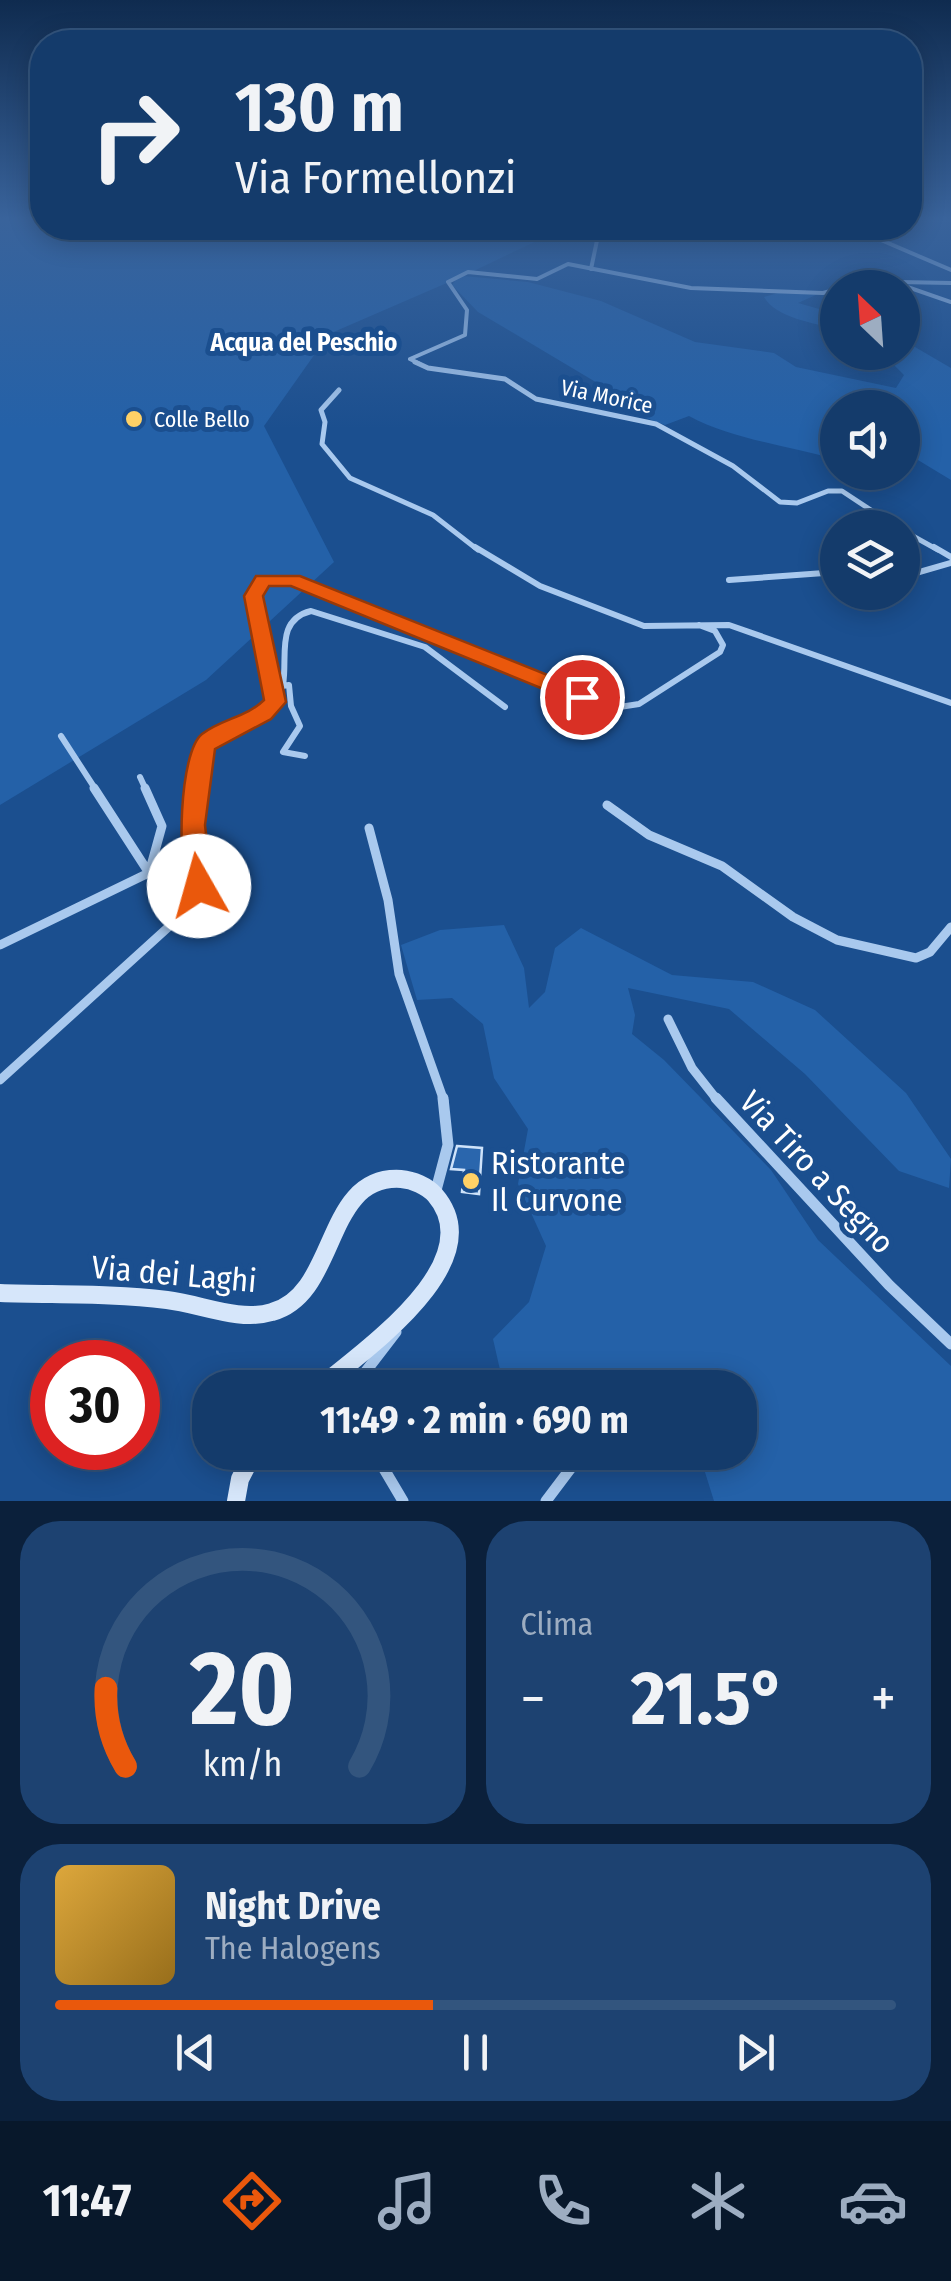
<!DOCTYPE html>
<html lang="it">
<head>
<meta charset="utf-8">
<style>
	body { margin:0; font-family:"Fira Sans Condensed",sans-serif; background:#1d4271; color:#f1f3f6; height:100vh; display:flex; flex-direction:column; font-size:38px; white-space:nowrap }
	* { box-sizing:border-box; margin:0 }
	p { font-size:32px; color:#9dadc1 }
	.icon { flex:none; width:55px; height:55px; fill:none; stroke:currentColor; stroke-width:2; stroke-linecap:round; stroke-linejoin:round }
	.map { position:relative; height:1501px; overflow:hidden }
	.side { display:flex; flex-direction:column; gap:20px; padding:20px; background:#0b203b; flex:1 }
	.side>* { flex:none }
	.banner { position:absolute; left:30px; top:30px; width:892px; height:210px; border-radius:40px; box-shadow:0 5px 25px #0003,0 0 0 2px #33557e; background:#143b6b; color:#f1f3f6; overflow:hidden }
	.needle { width:65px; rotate:335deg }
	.controls { position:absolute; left:820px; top:270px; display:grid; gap:20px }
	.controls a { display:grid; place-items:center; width:100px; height:100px; border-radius:50%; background:#143b6b; box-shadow:0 5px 25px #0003,0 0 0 2px #33557e; font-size:50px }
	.speed { position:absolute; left:30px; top:1340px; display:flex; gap:20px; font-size:50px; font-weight:700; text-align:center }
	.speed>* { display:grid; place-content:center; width:130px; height:130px; border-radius:50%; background:#143b6b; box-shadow:0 5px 25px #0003,0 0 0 2px #33557e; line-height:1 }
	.speed .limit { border:15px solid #d22; background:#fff; color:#111 }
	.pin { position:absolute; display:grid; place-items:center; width:85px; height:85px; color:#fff; margin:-42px; border:5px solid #fff; border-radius:50%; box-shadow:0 2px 10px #0007 }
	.me { position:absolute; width:110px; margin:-55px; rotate:353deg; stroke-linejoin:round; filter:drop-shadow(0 0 8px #0008) }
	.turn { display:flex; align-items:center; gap:35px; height:210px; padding:0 40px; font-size:45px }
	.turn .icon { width:130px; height:130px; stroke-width:2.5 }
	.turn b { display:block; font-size:70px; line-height:85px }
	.big { font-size:75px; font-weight:700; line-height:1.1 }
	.side .card { flex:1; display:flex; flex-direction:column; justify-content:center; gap:15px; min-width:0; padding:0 35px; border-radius:40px; background:#1d4271 }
	.side .dial { align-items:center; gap:0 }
	.dial svg { height:260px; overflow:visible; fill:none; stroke:#33557e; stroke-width:7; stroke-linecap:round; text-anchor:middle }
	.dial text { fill:#f1f3f6; stroke:none }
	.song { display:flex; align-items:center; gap:30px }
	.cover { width:120px; height:120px; border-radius:15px; background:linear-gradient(135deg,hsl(40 70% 55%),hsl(40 70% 35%)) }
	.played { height:10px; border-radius:5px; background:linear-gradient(90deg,#ea580c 45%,#33557e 45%) }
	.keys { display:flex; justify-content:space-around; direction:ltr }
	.heat { display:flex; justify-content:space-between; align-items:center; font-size:55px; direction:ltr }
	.side .tiles { flex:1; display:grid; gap:20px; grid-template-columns:1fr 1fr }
	.card:last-child { grid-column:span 2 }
	.trip { position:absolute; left:192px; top:1370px; width:565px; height:100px; border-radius:40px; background:#143b6b; box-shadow:0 5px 25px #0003,0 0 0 2px #33557e; font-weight:700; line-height:100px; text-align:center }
	.tab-bar { display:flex; height:160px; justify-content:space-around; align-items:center; background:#08182b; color:#9dadc1 }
	.tab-bar .icon { width:70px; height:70px }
	.tab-bar .current { color:#ea580c }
	.tab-bar b { font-size:45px; color:#f1f3f6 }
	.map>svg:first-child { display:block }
	.green { fill:#2461a8 }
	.building { fill:#2a66ad; stroke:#cfe3fa; stroke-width:2.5 }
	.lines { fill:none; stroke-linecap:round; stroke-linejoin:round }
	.street-far4 { stroke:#a9c9ee; stroke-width:4 }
	.street-far3 { stroke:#a9c9ee; stroke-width:5 }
	.street-far2 { stroke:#a9c9ee; stroke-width:6 }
	.street-far1 { stroke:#a9c9ee; stroke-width:9 }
	.street { stroke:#a9c9ee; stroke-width:11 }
	.secondary { stroke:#d6e6fa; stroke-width:18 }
	.route { fill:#ea580c; stroke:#983908; stroke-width:2.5 }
	.poi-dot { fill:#ffd166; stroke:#1b4f8f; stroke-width:4 }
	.labels { text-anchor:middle; stroke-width:10; stroke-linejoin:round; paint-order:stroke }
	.far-street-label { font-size:22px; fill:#fff; stroke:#1b4f8f }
	.far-poi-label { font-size:22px; fill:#fff; stroke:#1b4f8f; text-anchor:start }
	.far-neighbourhood-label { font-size:25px; font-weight:bold; fill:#fff; stroke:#1b4f8f }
	.near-poi-label { font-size:32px; fill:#fff; stroke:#1b4f8f; text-anchor:start }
	.near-street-label { font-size:32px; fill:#fff; stroke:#1b4f8f }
</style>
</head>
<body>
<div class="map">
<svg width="951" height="1501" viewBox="0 0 951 1501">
	<rect width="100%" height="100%" fill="#1b4f8f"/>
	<path class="green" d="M0,219H42V228H564L463,276L528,282L601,301L695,342L774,353L796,367L896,388L904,375L893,364L892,353L902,352L903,340L951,368V480L903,451L902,408H838L837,460C788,445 733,440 689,416L665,425L641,416L604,387L478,312L452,285L456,279L329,334L264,426L334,562L206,680L0,805Z
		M778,293L818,294L798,303L837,314V329C814,323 776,318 764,297Z
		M504,925L524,968L529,1008L545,992L555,948L581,928L672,975L753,982L815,1010L906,1093L951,1159L949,1188L899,1171L805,1074L729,1009L628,988L635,1015L632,1034L664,1060L771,1170L818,1240L951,1366V1501H714L699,1453L740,1452V1388L661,1387L632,1371L544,1386L503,1383L493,1339L529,1302L546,1246L518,1184L528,1129L494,1078L483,1024L452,998L417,1000L401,945L440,930Z"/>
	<path class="building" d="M457,1146L482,1148L479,1194L462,1192L464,1170L451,1169Z"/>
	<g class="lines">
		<path class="street-far4" d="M853,228L951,270
			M591,269L599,231
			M899,282L951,283
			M840,288L870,274L951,302
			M410,359L420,364
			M410,359L465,335L467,310L448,282L468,272L537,279L568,264L691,288L823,293L838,289"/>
		<path class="street-far3" d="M415,362L428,368L505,379L536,399L656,424L733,466L780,502L797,503L828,491H842L898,528
			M339,390L321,410L325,422L322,444L350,478L433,515L478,550
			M902,530L938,550"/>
		<path class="street-far2" d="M475,547L540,586L644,626L729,625L951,703
			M934,547L951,557
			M902,577L951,563
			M729,580L838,572
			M283,685C288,656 275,620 311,611L425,647L505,707
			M274,711L282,686L289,685L291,706L300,726L283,752L305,756
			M61,736L96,790
			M140,777L146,790
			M197,790L204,747L261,716L275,700L254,598L260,581H294L613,708L639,704L720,652L723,645L715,631L699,625"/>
		<path class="street-far1" d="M94,788L149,873
			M145,788L162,826L149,873
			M607,805L649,835L722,866L793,917L837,940L916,958L930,952L951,927
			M369,828L388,900L399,974L444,1101
			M0,945L194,851
			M668,1019L692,1068L718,1101
			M0,1080L196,902L193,819L198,788"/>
		<path class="street" d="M716,1098L889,1285L951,1344
			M435,1194L448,1145L443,1098
			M353,1388L396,1332
			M374,1452L403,1501
			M546,1501L583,1452"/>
		<path class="secondary" d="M0,1293C56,1295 112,1293 167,1300C201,1304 239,1322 272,1312C339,1294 323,1174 401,1179C413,1180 427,1186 435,1195C493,1262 364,1350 319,1388
			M236,1501L240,1479L254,1452"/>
	</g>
	<linearGradient id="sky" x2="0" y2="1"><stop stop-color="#0f2b4f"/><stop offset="0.51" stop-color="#39639b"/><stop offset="1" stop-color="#39639b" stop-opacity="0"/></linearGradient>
	<rect width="951" height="429" fill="url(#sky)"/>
	<path class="route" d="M256,576H300L590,692L593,697L590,702H575L291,586H269L263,596L286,702L271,719L215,749L205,825L212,886L199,896L190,893C176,867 179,752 202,734C221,719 247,717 264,700L244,596Z"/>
	<g class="poi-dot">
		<circle cx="134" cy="419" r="10"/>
		<circle cx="471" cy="1181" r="10"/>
	</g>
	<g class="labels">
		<g class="far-street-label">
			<text transform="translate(607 396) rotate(12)" y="8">Via Morice</text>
		</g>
		<g class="far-poi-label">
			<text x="154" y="427">Colle Bello</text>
		</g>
		<g class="far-neighbourhood-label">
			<text x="304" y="351">Acqua del Peschio</text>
		</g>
		<g class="near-poi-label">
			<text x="491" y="1174">Ristorante<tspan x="491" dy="37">Il Curvone</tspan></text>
		</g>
		<g class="near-street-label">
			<text transform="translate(817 1172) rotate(47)" y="11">Via Tiro a Segno</text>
			<text transform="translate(174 1274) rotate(5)" y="11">Via dei Laghi</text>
		</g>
	</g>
</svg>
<div class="controls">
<a><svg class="needle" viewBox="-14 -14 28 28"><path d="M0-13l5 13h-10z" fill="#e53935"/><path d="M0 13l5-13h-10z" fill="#9dadc1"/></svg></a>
<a><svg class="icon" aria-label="sound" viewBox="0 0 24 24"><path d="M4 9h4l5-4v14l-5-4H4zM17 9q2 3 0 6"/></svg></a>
<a><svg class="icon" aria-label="layers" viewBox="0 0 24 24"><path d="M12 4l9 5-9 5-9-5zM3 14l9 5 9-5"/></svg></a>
</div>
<div class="speed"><div class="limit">30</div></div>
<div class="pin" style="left:582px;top:697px;background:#d93025"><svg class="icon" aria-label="arrive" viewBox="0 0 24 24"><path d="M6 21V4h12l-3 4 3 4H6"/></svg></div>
<svg class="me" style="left:199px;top:886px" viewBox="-20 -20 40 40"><circle r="19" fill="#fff"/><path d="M0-13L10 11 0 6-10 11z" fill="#ea580c"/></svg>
<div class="trip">11:49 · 2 min · 690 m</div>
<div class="banner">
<div class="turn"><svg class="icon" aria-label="right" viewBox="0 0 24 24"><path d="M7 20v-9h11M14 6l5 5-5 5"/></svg><div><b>130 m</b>Via Formellonzi</div></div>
</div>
</div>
<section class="side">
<div class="tiles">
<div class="card dial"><svg viewBox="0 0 100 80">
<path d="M14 69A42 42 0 1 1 86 69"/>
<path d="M14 69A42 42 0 0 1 8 45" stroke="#ea580c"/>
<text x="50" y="56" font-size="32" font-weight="700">20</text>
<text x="50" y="72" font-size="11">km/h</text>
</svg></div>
<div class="card"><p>Clima</p>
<div class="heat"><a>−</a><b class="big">21.5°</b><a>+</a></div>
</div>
<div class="card">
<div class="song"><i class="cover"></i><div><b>Night Drive</b><p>The Halogens</p></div></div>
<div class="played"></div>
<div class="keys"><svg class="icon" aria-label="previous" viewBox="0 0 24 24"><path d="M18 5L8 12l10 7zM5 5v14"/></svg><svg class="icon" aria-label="pause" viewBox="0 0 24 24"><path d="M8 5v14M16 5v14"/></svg><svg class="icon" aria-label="next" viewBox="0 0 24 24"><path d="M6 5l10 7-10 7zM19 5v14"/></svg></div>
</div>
</div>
</section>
<nav class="tab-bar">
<b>11:47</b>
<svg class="icon current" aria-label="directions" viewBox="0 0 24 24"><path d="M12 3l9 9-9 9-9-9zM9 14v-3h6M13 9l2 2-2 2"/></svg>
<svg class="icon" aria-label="music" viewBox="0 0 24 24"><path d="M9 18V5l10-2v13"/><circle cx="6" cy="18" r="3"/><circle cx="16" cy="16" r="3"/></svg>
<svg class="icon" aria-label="phone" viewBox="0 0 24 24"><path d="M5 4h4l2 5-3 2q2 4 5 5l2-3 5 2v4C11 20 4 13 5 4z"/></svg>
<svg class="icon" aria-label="climate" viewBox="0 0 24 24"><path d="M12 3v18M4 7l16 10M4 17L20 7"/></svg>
<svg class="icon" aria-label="car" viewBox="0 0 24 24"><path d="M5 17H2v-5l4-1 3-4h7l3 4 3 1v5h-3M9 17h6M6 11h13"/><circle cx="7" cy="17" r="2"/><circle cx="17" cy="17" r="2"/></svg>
</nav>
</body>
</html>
